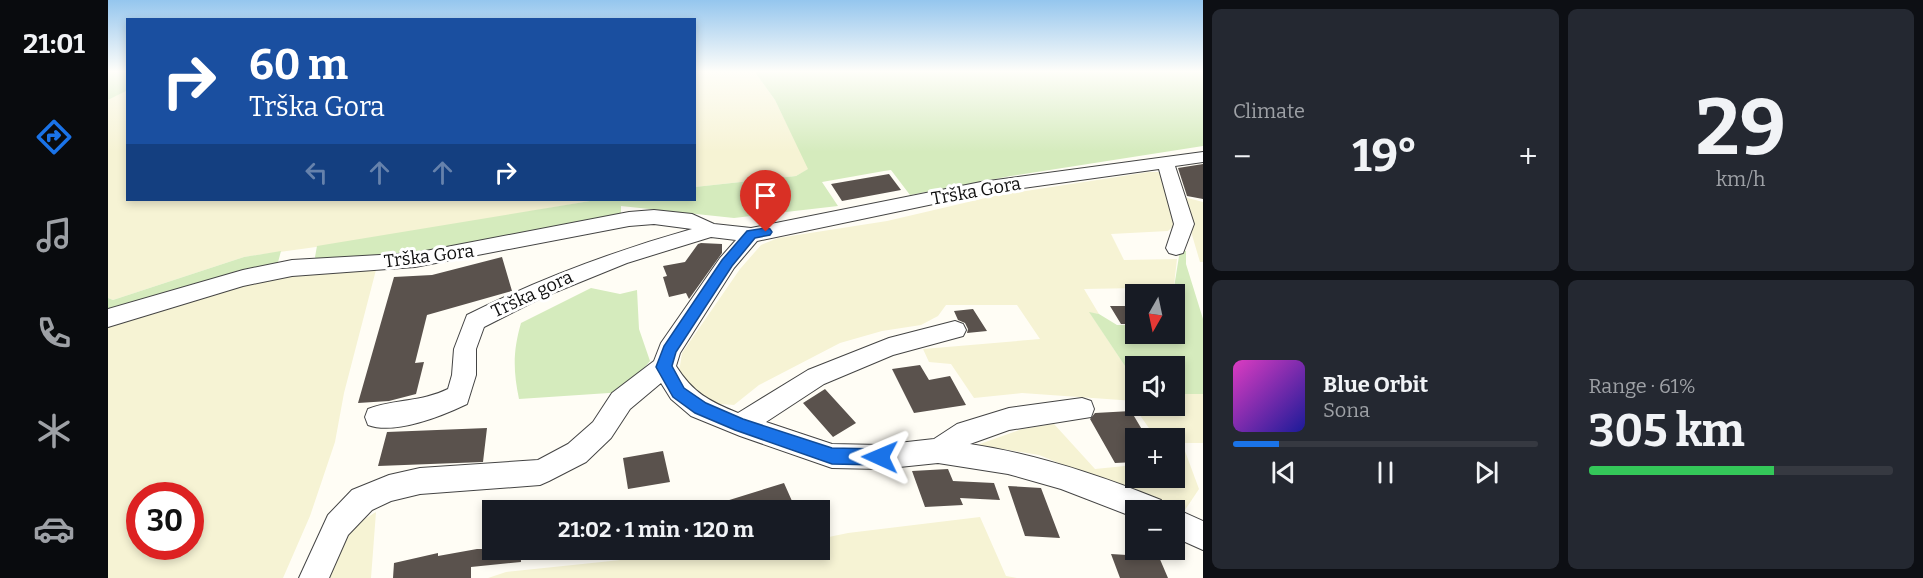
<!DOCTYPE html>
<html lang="en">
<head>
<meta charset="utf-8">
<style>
	body { margin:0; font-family:Bitter,serif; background:#242831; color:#f1f3f6; height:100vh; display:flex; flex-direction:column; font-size:22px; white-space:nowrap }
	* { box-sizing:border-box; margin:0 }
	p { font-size:20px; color:#9ea1a6 }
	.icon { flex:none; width:33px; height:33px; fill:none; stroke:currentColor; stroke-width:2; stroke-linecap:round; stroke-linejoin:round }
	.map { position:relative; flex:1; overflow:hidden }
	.panel { display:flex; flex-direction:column; gap:9px; padding:9px; background:#0d0f14; width:720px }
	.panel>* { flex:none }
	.guide { position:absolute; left:18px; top:18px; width:570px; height:183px; border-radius:0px; box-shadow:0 3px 9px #0003; background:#1a4fa0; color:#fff; overflow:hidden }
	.needle { width:39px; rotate:189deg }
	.fabs { position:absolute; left:1017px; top:284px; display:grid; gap:12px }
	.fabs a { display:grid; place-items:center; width:60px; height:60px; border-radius:0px; background:#171b24; box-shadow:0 3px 9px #0003; font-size:30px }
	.speed { position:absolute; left:18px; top:482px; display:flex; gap:12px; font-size:30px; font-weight:700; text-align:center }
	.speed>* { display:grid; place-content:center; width:78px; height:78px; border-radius:50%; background:#171b24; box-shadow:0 3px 9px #0003; line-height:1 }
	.speed .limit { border:9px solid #d22; background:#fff; color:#111 }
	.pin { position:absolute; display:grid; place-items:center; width:51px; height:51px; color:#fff; margin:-62px -26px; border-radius:50% 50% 50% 0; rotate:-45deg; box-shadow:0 0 6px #0007 }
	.pin .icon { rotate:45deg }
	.me { position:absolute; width:66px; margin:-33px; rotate:271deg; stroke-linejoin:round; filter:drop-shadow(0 0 4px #0008) }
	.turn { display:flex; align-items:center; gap:21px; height:126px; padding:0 24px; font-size:27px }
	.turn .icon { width:78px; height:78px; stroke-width:2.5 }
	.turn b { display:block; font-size:42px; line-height:51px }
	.lanes { display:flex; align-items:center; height:57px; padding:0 24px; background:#0003; justify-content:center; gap:30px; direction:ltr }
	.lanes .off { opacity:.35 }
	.big { font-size:45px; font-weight:700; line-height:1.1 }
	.panel .widget { flex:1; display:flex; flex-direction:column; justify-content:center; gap:9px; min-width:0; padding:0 21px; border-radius:9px; background:#242831 }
	.panel .dial { align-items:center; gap:0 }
	.dial b { font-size:78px; line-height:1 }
	.song { display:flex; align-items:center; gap:18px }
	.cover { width:72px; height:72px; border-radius:9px; background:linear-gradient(135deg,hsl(310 70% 55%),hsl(240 70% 35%)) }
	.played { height:6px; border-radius:3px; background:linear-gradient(90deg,#1a73e8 15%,#363941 15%) }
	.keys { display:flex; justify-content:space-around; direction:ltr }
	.heat { display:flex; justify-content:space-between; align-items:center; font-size:33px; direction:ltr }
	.charge { height:9px; border-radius:4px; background:linear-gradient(90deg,#34c759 61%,#363941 0) }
	.panel .tiles { flex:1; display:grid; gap:9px; grid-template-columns:repeat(2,1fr) }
	.trip { position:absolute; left:374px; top:500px; width:348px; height:60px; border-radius:0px; background:#171b24; box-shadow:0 3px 9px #0003; font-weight:700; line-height:60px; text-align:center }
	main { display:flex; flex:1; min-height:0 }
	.tabs { display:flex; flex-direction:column; width:108px; justify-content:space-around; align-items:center; background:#090b0e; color:#9ea1a6 }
	.tabs .icon { width:42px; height:42px }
	.tabs .selected { color:#1a73e8 }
	.tabs b { font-size:27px; color:#f1f3f6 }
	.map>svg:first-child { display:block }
	.farmland { fill:#f6f3d4; fill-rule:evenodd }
	.green { fill:#d5ebbd }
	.building { fill:#5a524d }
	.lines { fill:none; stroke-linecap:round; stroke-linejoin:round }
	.minor-casing { stroke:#444; stroke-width:2 }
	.minor { fill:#fff; fill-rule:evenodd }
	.route { fill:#1a73e8; stroke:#114b97; stroke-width:1.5 }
	.labels { text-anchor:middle; stroke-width:6; stroke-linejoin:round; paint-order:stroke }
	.street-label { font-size:18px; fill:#111; stroke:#fff }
</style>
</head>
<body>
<main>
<nav class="tabs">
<b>21:01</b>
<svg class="icon selected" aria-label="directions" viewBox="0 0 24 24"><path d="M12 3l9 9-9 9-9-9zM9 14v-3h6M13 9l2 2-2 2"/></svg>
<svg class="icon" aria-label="music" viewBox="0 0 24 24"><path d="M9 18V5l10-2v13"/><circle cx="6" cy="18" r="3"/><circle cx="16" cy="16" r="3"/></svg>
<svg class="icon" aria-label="phone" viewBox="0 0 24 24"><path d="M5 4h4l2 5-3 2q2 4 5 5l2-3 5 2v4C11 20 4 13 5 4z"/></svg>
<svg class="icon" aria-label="climate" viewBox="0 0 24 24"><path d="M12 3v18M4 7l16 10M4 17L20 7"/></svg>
<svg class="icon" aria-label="car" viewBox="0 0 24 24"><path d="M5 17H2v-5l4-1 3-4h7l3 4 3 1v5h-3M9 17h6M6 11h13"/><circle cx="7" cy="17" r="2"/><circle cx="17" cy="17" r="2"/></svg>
</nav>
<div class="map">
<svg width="1095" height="578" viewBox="0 0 1095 578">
	<rect width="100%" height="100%" fill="#fffdf5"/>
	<path class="farmland" d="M586,71H646L667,100L701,169L688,176L587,187Z
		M19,90L20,200H488L259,240L136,257L5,300L0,298V100Z
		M1041,172H1054L1070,222L1060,231L1003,234L1016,260L1069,259L1065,294H1035L1031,288L976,289L991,314L982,313L1027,381V401L914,393L866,398L843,364L821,362L815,349L932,339L909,305H838L830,316L813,325L774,331L732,343L651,385L626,405L599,403L580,387L571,372L574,353L632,269L653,245L670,238L779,221L886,196Z
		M1076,197L1095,202V262H1092L1084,235Z
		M269,266L236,393L227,442L202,516L175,578H0V325L159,278ZM32,495H82V546H32Z
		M1067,394H1095V443H1074L1091,489L1075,513L931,455L869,445L914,429L946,424L987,469L1027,465L1028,477H1066V438H1048L1031,414V405H1066Z
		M268,512L263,578H215L242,528Z
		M872,517L898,576L909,578H380L398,572L618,549L644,556L671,549H711V539L740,533Z"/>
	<path class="green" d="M0,71H19L20,90L0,100Z
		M646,71H1095V146L903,176L802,195L783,170L776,171L714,182L730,206L626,218L513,206V217L329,254L209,261L207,257L209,246L488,200H586L587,187L688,176L700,169L667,100Z
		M1072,250L1078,251V264L1095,319V394H1067L1066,366H1028L1027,381L981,312L991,314L1009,325H1027L1028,333H1066L1065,294Z
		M173,251L169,266L0,316V298L5,300L136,257Z
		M483,288L512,294L529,290L531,329L542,361L516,392L411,399C405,370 405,351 413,323Z"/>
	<path class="building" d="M1095,164V199L1079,196L1070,168Z
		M781,174L793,190L734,201L723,184Z
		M593,243L614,244V253L581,299L578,293L561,297L555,277L559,276L555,266L577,262L590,244Z
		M394,257L404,291L319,315L307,363L316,362L308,394L281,401L250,403L286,277L324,275Z
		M1002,306H1028V324H1013Z
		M865,309L879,331L859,333L860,329L857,323L850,320L846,311Z
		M812,365L821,380L842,376L858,405L806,413L784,369Z
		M717,389L748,423L725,437L695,403Z
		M1023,411L1039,438H1028V462L1007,463L982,419L987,413Z
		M379,428L375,462L270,466L279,432Z
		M555,451L562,482L520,489L515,458Z
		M840,469L845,481L886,483L892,500L852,498L855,505L817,507L804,471Z
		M676,483L688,510H603L602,506Z
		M900,486L933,488L952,538L917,536Z
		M369,549H413V562L363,567V578H285L286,563L330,553V556Z
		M1003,554L1051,557L1060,578H1012Z"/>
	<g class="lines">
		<g class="minor-casing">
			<path id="minor" d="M1095,152V162L1067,166L1086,224L1075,253L1068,255L1061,253L1058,248L1066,224L1051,169L873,194L649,241L626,268L572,353L568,366C585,393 601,401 630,413L700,370L781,338L847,321L855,324L858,330L855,336L785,355L716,384L658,422L724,444L772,445L826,439L849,424L901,408L974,398L983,401L986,409L983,417L901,430L862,444C928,454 991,475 1053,500L1057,510H1028V518L953,489L900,474L830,463L772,469L724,468L632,436L583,416L563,399L553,383L522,409L503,438L478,462L441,481L432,485L312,494L283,501L264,510L240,535L221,578H191L220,515L244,490L281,475L312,468L430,460L460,444L485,422L504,393L546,361L553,343L612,258L628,240L603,237L519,263L433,298L376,327L368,349V375L359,404C334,416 287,435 260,425L257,417L260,409C286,399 314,402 340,389L344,375L346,349L359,315C431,279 506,251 584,229L546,224L521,226L307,267L184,276L135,286L0,327V309L135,270L184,260L307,253L521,212L546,210L584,214L606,224L643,228L873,182Z
				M1066,508L1095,521V550L1066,537V510H1061Z"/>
		</g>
		<use href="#minor" class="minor"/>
	</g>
	<linearGradient id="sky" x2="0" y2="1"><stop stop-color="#95c6ee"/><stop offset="0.47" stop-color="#fffefa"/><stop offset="1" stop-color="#fffefa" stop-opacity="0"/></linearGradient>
	<rect width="1095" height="152" fill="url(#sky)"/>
	<path class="route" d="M658,228L662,229L664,232L662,235L647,238L624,266L568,352L564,366L576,388L598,403L635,419L724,448L772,449L778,451L780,457L778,462L772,465L724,464L627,430L587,413L565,397L548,367L556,346L614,260L639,231Z"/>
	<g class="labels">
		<g class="street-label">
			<text transform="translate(868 191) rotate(-10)" y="6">Trška Gora</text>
			<text transform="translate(321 256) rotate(-7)" y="6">Trška Gora</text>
			<text transform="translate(424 294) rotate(-25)" y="6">Trška gora</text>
		</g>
	</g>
</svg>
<div class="fabs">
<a><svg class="needle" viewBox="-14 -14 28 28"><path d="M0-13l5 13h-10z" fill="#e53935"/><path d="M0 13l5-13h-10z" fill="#9ea1a6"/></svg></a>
<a><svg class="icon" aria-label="sound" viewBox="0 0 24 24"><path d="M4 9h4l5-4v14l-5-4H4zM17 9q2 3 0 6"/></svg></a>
<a>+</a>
<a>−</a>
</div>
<div class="speed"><div class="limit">30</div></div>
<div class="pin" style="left:658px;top:232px;background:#d93025"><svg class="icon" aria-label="arrive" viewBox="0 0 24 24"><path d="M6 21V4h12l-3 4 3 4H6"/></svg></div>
<svg class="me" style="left:772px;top:457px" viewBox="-20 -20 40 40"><path d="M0-17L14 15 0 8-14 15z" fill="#1a73e8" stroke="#fff" stroke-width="4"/></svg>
<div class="trip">21:02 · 1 min · 120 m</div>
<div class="guide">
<div class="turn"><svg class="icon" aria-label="right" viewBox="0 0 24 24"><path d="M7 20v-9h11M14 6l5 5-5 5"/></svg><div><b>60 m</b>Trška Gora</div></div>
<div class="lanes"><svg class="icon off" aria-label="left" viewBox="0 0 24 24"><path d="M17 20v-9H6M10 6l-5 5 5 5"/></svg><svg class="icon off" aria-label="ahead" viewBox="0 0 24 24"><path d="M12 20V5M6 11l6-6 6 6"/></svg><svg class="icon off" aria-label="ahead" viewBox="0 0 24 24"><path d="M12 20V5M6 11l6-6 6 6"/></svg><svg class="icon" aria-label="right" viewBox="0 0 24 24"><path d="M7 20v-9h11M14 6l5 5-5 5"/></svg></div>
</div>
</div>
<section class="panel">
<div class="tiles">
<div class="widget"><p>Climate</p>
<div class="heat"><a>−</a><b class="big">19°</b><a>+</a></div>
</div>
<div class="widget dial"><b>29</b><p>km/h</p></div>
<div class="widget">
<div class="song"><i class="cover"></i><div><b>Blue Orbit</b><p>Sona</p></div></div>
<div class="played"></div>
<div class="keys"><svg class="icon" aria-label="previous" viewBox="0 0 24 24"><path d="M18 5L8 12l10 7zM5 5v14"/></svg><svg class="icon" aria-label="pause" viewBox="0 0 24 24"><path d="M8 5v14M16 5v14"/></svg><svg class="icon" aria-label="next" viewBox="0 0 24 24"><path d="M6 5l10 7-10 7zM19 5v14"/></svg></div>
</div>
<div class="widget"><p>Range · 61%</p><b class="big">305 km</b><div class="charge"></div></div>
</div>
</section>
</main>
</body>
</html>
